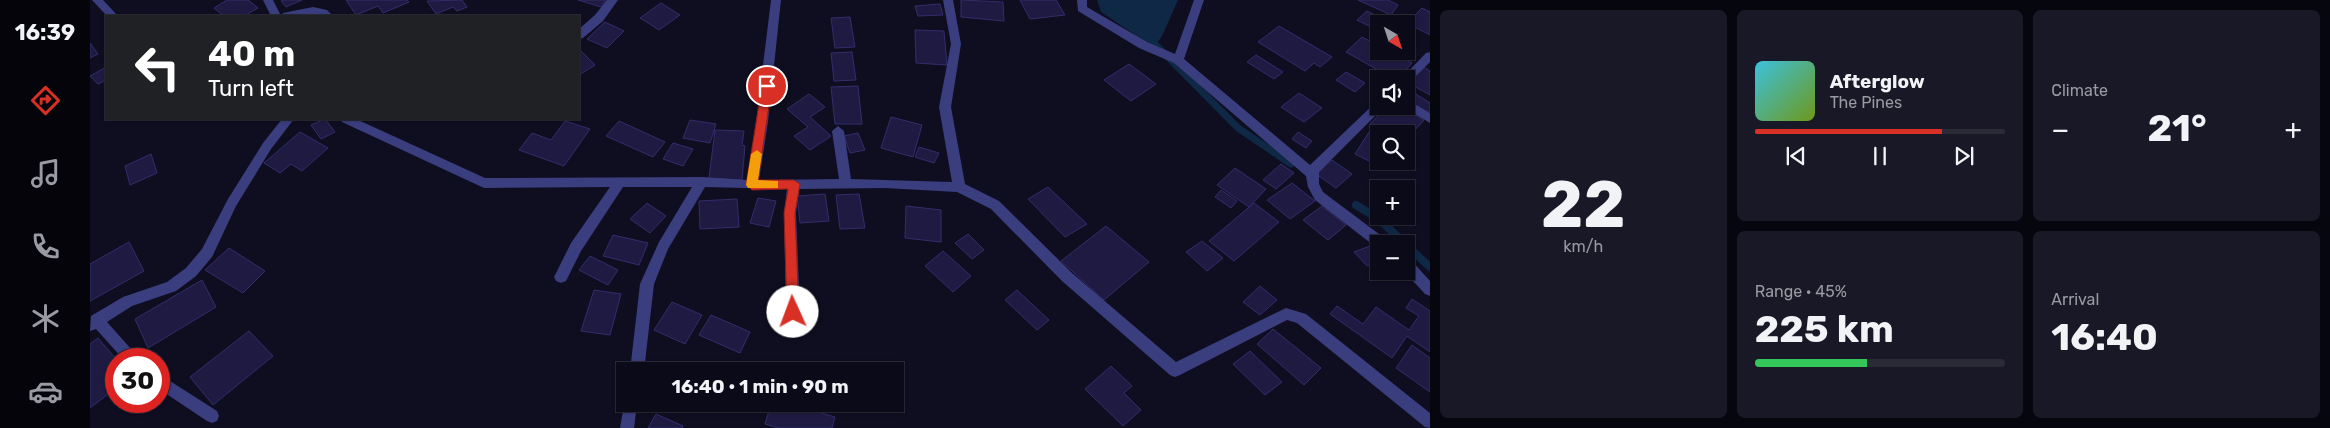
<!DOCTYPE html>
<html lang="en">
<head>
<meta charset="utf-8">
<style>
	body { margin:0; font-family:Rubik,sans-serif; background:#191826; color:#f1f3f6; height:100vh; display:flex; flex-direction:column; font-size:19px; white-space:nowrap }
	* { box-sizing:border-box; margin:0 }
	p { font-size:16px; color:#9a9aa2 }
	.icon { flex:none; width:28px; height:28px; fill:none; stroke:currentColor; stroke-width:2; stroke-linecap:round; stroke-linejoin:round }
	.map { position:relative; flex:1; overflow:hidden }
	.drawer { display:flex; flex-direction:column; gap:10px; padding:10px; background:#06060e; width:900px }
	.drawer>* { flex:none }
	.guide { position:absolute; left:15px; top:15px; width:475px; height:105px; border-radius:0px; box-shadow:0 1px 4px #0004,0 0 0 1px #2b2b38; background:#202124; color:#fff; overflow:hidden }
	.needle { width:32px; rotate:141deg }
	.controls { position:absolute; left:1280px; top:15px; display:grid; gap:10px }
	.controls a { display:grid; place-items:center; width:45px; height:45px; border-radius:0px; background:#0b0a19; box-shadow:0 1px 4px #0004,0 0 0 1px #2b2b38; font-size:25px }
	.speed { position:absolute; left:15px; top:348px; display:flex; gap:10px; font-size:25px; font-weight:700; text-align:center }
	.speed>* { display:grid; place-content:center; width:65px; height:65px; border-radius:50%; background:#0b0a19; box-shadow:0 1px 4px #0004,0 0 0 1px #2b2b38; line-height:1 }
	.speed .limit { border:8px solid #d22; background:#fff; color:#111 }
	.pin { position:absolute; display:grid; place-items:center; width:42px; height:42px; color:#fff; margin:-21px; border:2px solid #fff; border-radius:50%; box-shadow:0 1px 5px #0007 }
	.me { position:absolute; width:55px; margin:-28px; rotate:358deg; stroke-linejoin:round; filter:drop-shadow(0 0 4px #0008) }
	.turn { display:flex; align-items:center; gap:18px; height:105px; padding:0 20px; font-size:22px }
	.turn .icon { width:65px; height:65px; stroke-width:2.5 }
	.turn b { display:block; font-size:35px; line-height:42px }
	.big { font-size:38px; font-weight:700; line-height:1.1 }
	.drawer .widget { flex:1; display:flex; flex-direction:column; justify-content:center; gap:8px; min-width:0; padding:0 18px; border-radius:8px; background:#191826 }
	.drawer .dial { align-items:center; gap:0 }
	.dial b { font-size:65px; line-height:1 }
	.song { display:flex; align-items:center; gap:15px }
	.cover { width:60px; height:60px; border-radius:8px; background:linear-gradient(135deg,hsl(190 70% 55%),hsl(80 70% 35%)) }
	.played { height:5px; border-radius:2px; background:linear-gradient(90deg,#d93025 75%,#2b2b38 75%) }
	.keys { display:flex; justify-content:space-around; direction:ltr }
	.heat { display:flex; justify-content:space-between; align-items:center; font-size:28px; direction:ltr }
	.charge { height:8px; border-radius:4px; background:linear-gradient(90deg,#34c759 45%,#2b2b38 0) }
	.drawer .tiles { flex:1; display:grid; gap:10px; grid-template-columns:repeat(3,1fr) }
	.widget:first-child { grid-row:span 2 }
	.trip { position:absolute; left:526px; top:362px; width:288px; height:50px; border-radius:0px; background:#0b0a19; box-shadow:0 1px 4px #0004,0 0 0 1px #2b2b38; font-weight:700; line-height:50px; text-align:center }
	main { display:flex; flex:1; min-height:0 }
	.tabs { display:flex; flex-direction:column; width:90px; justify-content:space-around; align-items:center; background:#04040a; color:#9a9aa2 }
	.tabs .icon { width:35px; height:35px }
	.tabs .active { color:#d93025 }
	.tabs b { font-size:22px; color:#f1f3f6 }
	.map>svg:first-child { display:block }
	.water { fill:#0e2845 }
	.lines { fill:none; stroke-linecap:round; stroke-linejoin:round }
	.stream-far1 { stroke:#0e2845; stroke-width:7 }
	.stream { stroke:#0e2845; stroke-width:8 }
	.building { fill:#1e1a41; stroke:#332d6c }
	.minor { fill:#3a3e7e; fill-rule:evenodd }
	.route { fill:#d93025; stroke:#8d1f18 }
	.slow { fill:#f59e0b }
</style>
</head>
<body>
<main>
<nav class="tabs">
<b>16:39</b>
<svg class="icon active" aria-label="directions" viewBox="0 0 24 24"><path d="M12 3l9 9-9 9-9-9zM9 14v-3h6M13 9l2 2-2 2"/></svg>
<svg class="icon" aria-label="music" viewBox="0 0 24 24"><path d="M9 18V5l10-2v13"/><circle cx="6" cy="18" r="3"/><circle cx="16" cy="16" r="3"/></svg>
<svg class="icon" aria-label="phone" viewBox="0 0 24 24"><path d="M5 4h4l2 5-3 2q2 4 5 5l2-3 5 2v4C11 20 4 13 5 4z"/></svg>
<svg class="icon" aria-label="climate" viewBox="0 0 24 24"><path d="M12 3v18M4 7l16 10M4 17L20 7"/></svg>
<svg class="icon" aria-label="car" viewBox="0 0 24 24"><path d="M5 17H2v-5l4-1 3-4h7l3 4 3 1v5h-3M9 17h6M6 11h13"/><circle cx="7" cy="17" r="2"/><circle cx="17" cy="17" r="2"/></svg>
</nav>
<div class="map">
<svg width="1340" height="428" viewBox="0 0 1340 428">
	<rect width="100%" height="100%" fill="#0f0e21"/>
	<path class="water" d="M1007,0H1088L1072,36L1067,43L1056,42L1011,12Z"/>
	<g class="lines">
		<path class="stream-far1" d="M1057,36L1148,128L1201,164"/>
		<path class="stream" d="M1266,205L1289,219L1315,244
			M1316,245L1340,267"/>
	</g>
	<path class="building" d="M137,0H158L168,8L154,16H134L124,8Z
		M193,0H212L196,7L191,1Z
		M256,0H317L319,2L293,13L288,6L266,15Z
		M372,0L377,7L367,11L363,7L346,14L337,1Z
		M488,0H516L511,7Z
		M871,0L913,2L914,21L871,17Z
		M930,0H966L975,15L940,19Z
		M1268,0H1298L1308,5L1301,15Z
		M571,3L590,15L569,30L550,18Z
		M850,4L853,15L828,16L825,6Z
		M1332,8L1340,12V35L1317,23Z
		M1277,11L1299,22L1289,24V31L1267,20Z
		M760,17L765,47L745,48L741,18Z
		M515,22L534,31L517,48L497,39Z
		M1189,26L1242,57L1230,67L1224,63L1215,71L1168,42Z
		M825,30L854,31L857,65L826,63Z
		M1272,37L1289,46V51H1299L1322,63L1308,79H1304L1256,52Z
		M0,43L8,54L0,58Z
		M489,49L505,65L489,75Z
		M762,52L766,80L744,81L741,53Z
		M1166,55L1193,72L1184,79L1157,62Z
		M1039,64L1066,84L1041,101L1014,80Z
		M1332,66L1340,71V95L1317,82Z
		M16,67V80L8,84L0,76Z
		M1256,72L1275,83L1265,92L1246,80Z
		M768,86L772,124H745L741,87Z
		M1316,88L1340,103V111L1337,113L1316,101Z
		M1209,93L1232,108L1214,122L1191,107Z
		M719,94L735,107L720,117L741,136L720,150L704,136L718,127L697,109Z
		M1297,106H1311L1334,120L1316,140V134H1297L1280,124Z
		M801,117L832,125L823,157L791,148Z
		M235,119L245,132L231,139L221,125Z
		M600,120L626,124L620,143L593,138Z
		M475,121L500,129L474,166L429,150L442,133L461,140Z
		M529,121L575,142L563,157L516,136Z
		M625,130L654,131L652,145L655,146L652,180L619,178Z
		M210,132L238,148L212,171L201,164L190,173L174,163Z
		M1208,132L1222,141L1216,148L1202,139Z
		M1279,132L1289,137V161H1295L1291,167L1265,154Z
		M768,133L775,150L760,153L754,136Z
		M583,143L603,149L593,166L573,159Z
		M829,147L849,153L844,163L825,157Z
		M61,154L67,173L40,185L35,166Z
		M1242,160L1262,174L1246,188L1226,174Z
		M1191,164L1204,173L1186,189L1173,180Z
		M1145,168L1176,189L1159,207L1127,185Z
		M1202,183L1225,201L1200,219L1177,200Z
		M958,187L997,224L975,237L938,199Z
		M1131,190L1147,201L1141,208L1125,197Z
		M735,194L739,221L710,223L707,196Z
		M769,194L775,228L750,229L746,195Z
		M668,198L686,201L679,227L660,223Z
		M647,199L649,227L610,229L609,201Z
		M557,203L576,216L560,233L540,219Z
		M1164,203L1189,222L1144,261L1119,241Z
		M816,206L851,210V242L815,238Z
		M1232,206L1256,225L1238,240L1213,220Z
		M1016,226L1059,262L1014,300L971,261Z
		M878,234L894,250L882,259L865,243Z
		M523,235L558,243L549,265L513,256Z
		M1112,241L1133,258L1117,271L1096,252Z
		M39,242L54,271L0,301V264Z
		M1280,246L1289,255V261L1277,266L1264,252Z
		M139,248L175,271L153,293L115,270Z
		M853,251L881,276L863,292L835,266Z
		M500,256L528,270L518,285L489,270Z
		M112,280L126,307L58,348L45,319Z
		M1170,286L1187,300L1170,315L1153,302Z
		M504,290L531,294L520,335L491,331Z
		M927,290L959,320L947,330L915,300Z
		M1322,299L1340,311V352L1317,336L1302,358L1240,314L1247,306L1273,324L1286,307L1319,330L1329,316L1316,308Z
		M582,302L612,315L595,344L564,330Z
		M621,315L660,332L650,353L609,335Z
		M1183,329L1231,368L1214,385L1167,344Z
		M159,331L183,356L123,405L100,377Z
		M8,338L26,359V388L0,408V344Z
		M1322,345L1340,358V392L1306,368Z
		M1160,351L1192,382L1175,395L1143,364Z
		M1021,366L1042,386L1034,393L1051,410L1033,426L995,389Z
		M710,367L739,369V371H710Z
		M681,404H700L745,417L742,428H689L675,424Z
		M566,414L593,426L592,428H558Z"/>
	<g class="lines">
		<path class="minor" d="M2,0H13L28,16H17Z
			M173,0H183L191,16H181Z
			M517,0H528L513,21L493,38L489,39V29L505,15Z
			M681,0H691L678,122L669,180L749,179L742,131L748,126L754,131L761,179L862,182L849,107L861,44L853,0H863L871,44L861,107L875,184L909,201L982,273L1086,362L1196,308L1216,314L1340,413V428L1335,427L1207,323L1197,320L1090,375L1085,377L1080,375L972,281L901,209L867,192L795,188L709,189L706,213L710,312L708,316L703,318L698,316L696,312L694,213L697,189L615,187L578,249L564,284L554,371H540L550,284L569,242L602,187H533L491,251L476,281L471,283L466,281L464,277L481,243L520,187L394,188L252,122L250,119H266L395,178L612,177L657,180L666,122Z
			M987,0H997V7L1057,42L1085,54L1104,0H1114L1094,59L1220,165L1285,103L1289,102V106H1295L1229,172V184L1233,192L1297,240L1298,244H1289L1287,248L1225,200L1218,187L1216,176L1084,63L1049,48L988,11Z
			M223,7L237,10L243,16L223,14L192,16L193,13Z
			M1340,52V62L1320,82L1316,83V79H1311L1336,53Z
			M1316,99L1340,113V123L1312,106H1316Z
			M192,119H204L181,149L146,206L122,257L106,276L86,291L42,306L17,322L50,359H33L6,329L0,331L1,316L33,297L77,282L96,268L112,249L138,199L173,143Z
			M1316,258L1321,260L1340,281V296L1335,294L1314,271H1316Z
			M69,374L127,411L129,416L127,421L122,423L117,421L69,389Z
			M535,399V404H547L544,428H530Z"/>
	</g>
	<path class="route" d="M677,82L682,86L668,180H704L710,184L705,213L709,312L707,316L703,317L698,316L697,312L694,213L698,189L662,190L656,185L672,86Z"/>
	<path class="slow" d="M667,150L672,154L668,180L688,181V188H658L656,185L661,154Z"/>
</svg>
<div class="controls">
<a><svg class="needle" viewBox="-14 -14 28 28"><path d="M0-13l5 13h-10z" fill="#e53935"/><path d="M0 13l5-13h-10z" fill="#9a9aa2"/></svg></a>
<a><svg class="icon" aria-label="sound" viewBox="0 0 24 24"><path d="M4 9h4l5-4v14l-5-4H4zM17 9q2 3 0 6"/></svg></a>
<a><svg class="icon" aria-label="search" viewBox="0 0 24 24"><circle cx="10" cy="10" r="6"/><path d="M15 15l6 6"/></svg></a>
<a>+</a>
<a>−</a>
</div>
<div class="speed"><div class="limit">30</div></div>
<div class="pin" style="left:677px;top:86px;background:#d93025"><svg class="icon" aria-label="arrive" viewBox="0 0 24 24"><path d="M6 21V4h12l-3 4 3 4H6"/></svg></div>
<svg class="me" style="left:703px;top:312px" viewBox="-20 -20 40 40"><circle r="19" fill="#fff"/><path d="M0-13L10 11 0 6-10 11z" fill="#d93025"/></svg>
<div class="trip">16:40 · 1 min · 90 m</div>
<div class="guide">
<div class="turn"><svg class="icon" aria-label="left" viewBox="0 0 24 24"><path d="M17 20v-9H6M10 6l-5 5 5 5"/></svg><div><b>40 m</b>Turn left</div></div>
</div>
</div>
<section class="drawer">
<div class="tiles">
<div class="widget dial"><b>22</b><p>km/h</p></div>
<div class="widget">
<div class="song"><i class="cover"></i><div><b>Afterglow</b><p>The Pines</p></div></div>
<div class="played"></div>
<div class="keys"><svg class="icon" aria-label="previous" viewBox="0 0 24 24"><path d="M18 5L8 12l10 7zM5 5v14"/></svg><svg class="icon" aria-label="pause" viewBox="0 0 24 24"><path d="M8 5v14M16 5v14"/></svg><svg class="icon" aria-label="next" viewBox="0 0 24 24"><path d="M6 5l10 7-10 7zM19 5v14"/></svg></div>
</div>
<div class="widget"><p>Climate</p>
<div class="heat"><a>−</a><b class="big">21°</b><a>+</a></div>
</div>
<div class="widget"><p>Range · 45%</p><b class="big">225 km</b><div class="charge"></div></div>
<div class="widget"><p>Arrival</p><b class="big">16:40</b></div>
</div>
</section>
</main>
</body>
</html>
